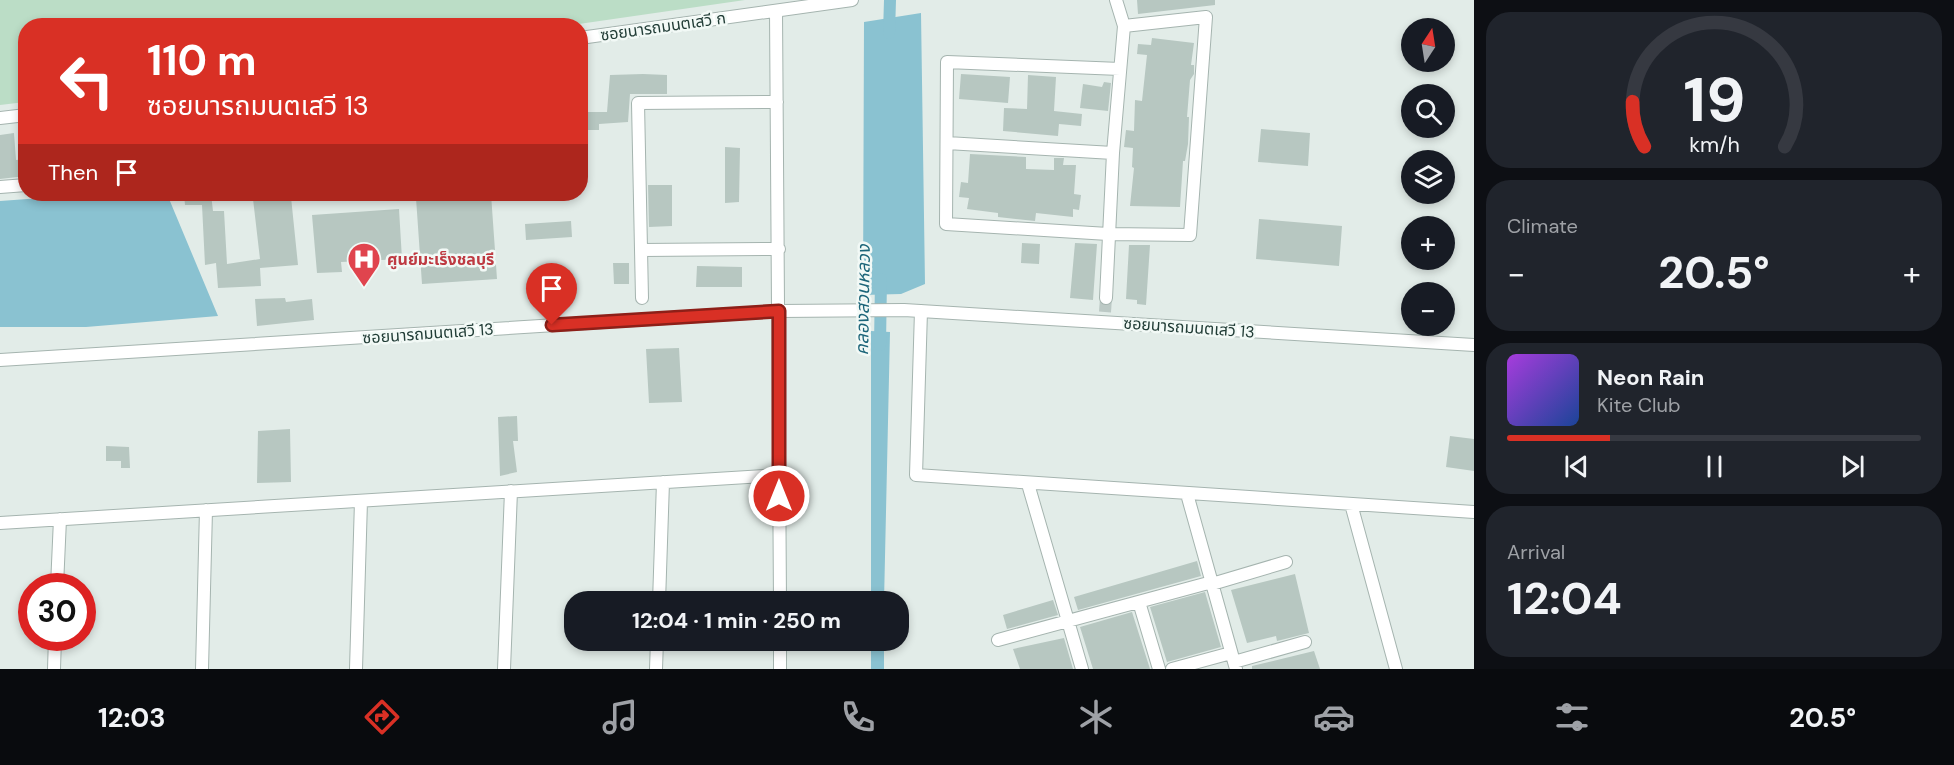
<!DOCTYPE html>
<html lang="en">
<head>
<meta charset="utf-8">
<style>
	body { margin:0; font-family:"DM Sans","Noto Sans Thai",sans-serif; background:#20242c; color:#f1f3f6; height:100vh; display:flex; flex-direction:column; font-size:22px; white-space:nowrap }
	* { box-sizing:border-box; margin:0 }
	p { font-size:20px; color:#9ea1a6 }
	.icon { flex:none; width:33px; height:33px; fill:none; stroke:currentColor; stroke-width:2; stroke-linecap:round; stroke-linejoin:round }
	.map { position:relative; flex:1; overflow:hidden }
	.sheet { display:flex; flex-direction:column; gap:12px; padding:12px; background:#0d0f14; width:480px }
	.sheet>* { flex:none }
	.hud { position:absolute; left:18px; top:18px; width:570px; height:183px; border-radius:24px; box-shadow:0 3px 9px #0003; background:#d93025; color:#fff; overflow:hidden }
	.needle { width:39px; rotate:12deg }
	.controls { position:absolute; left:1401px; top:18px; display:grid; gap:12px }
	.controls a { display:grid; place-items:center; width:54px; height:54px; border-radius:50%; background:#171b24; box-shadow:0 3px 9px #0003; font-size:30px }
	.speed { position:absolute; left:18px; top:573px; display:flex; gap:12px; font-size:30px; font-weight:700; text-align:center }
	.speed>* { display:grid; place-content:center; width:78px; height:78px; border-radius:50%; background:#171b24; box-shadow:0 3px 9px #0003; line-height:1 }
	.speed .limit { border:9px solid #d22; background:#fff; color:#111 }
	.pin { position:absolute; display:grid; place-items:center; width:51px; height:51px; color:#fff; margin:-62px -26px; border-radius:50% 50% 50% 0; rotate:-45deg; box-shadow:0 0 6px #0007 }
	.pin .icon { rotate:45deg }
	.me { position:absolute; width:66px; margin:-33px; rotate:0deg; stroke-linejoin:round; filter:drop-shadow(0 0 4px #0008) }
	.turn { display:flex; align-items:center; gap:21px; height:126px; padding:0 30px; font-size:27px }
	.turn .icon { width:78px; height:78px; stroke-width:2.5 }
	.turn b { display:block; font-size:42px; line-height:51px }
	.then { display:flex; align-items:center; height:57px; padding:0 30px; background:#0003; gap:12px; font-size:22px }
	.big { font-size:45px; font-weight:700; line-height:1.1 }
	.sheet .tile { flex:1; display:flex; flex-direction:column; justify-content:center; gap:9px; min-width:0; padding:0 21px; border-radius:24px; background:#20242c }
	.sheet .dial { align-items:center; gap:0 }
	.dial svg { height:156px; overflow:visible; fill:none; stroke:#363941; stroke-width:7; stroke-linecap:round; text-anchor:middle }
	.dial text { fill:#f1f3f6; stroke:none }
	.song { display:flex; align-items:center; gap:18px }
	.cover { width:72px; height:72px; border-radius:9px; background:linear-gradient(135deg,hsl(280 70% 55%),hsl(220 70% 35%)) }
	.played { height:6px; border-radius:3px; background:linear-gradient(90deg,#d93025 25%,#363941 25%) }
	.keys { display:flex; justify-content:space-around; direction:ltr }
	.heat { display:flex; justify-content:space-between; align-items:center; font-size:33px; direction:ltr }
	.trip { position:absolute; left:564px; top:591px; width:345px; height:60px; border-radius:24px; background:#171b24; box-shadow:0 3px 9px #0003; font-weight:700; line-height:60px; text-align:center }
	.dock { display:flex; height:96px; justify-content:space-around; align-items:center; background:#090b0e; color:#9ea1a6 }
	.dock .icon { width:42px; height:42px }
	.dock .active { color:#d93025 }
	.dock b { font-size:27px; color:#f1f3f6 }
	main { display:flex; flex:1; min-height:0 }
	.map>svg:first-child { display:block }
	.green { fill:#bbddc6 }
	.water { fill:#8ac2d1 }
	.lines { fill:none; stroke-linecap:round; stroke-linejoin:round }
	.canal { stroke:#8ac2d1; stroke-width:12 }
	.building { fill:#b7c7c1 }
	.street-tunnel { stroke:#bcc9c5; stroke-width:12; stroke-dasharray:12 6; stroke-linecap:butt }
	.street-casing { stroke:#a5b4af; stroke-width:14 }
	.street { stroke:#fff; stroke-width:12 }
	.route-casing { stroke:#8d1f18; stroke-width:15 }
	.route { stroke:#d93025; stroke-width:10 }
	.labels { text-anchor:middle; stroke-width:5; stroke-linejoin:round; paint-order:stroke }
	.street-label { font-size:16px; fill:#223d37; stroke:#f2f9f6 }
	.health-label { font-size:16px; font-weight:bold; fill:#be3a42; stroke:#f2f9f6; text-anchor:start }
	.water-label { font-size:18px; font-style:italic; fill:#1c6579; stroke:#f2f9f6 }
</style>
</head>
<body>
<main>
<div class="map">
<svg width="1474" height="669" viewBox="0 0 1474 669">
	<rect width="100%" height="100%" fill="#e2ece8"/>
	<path class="green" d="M0,0H745L565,26H26L25,102L0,105Z"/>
	<path class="water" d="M921,13L925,284L901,294L863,295L864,22Z
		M60,194H167L218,316L86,327H0V201L55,197Z
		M871,331L890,332L884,602L871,601Z
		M871,641H884V669H871Z"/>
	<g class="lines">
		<path class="canal" d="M889,33L890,0
			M880,345L881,279"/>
	</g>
	<path class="building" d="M1137,0H1215V5L1138,14Z
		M1152,38L1194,43L1191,65H1194V74L1190,80L1187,117H1189L1188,144L1185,161H1183L1180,207L1130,206L1134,168L1132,167L1133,148L1124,147L1126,130L1134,131L1135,100L1142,101L1147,55L1137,54L1138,44L1151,45Z
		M643,74L667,75V94H630L628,122L599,124V130H580V112H607L610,75Z
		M961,74L1010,77L1008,103L959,99Z
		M1028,75L1056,77L1054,111L1082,114L1081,126L1059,124L1058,136L1003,131L1004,108L1027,109Z
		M1104,82L1111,83L1108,111L1080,108L1083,84L1102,87Z
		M1261,129L1310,133L1308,166L1258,162Z
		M14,133L16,160L26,159V176L0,179V135Z
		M725,147L740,148L739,202L725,203Z
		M970,154L1026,157V169L1054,170V158H1064L1063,165H1076L1074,194L1081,195L1079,210L1073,209V217L1036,213L1035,221L998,217V213L967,209L969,198L959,197L961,182L968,183Z
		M648,185H672V226L649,227Z
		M184,194H211L213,211H224L227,264L260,259L253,199L291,197L298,265L260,268L261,286L218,288L216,263L205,265L202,205H185Z
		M491,194L497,279L422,284L416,198Z
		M399,209L402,259L341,262L342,272L317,273L312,215Z
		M1259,219L1342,226L1339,266L1256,259Z
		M571,221L572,237L526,240L525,224Z
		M1022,243L1040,244L1039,264L1021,263Z
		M1075,243L1097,244L1093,300L1070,298Z
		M1129,245H1150L1146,305L1137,304V300L1126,299Z
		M613,263H629V284H614Z
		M697,266L742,267V287H696Z
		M285,298L286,302L312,299L314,320L257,326L255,299Z
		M679,348L682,402L649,403L646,349Z
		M517,416L518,441H513L517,472L500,476L498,417Z
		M290,429L291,482L257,483L258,431Z
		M1450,436L1474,439V471L1446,467Z
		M106,446L129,447L130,468H121V461H106Z
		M1197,561L1201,576L1078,610L1074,597Z
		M1295,574L1309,633L1277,641L1276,636L1247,643L1231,590Z
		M1205,592L1221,647L1167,662L1150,607Z
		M1053,600L1058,615L1007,629L1003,615Z
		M1132,612L1150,669H1093L1080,627Z
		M1064,638L1073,669H1020L1013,649Z
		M1314,651L1320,669H1252V666Z"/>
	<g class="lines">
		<path class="street-tunnel" d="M1105,312L1106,298"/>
		<g class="street-casing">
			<path id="street" d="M776,11L780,602
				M580,38L852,0
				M1120,69L947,62L946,224L1108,234L1190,235L1206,17L1124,26
				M0,118L26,115
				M947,143L1113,153
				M0,187L26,185
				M642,250L779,249
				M642,298L638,103L777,102
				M1106,298L1113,153L1124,26L1116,0
				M921,311L916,475L1474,512
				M0,360L779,311L904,310L1474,345
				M1028,484L1082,669
				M1187,494L1236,669
				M1351,504L1396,669
				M0,523L779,475
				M1212,584L1286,562
				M57,586L60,519
				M659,602L663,482
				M1139,602L1159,669
				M780,640V669
				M998,640L1212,582
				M1234,662L1305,642
				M54,669L55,638
				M202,669L206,510
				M356,669L361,501
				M504,669L511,491
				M656,669L657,640
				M1172,669L1231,653"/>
		</g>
		<use href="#street" class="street"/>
	</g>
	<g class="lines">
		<g class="route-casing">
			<path id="route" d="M552,325L779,311V496"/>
		</g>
		<use href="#route" class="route"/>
	</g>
	<defs>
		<g id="hospital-pin" transform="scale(1.725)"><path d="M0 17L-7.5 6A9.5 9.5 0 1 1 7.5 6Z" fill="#e0444e" stroke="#f2f9f6"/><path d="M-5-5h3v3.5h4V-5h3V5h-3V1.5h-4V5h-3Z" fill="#fff"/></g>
	</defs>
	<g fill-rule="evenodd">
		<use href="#hospital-pin" x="364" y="259"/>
	</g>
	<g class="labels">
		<g class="street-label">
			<text transform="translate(663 26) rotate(-8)" y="6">ซอยนารถมนตเสวี ก</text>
			<text transform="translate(1189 327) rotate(4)" y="6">ซอยนารถมนตเสวี 13</text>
			<text transform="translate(428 333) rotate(-4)" y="6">ซอยนารถมนตเสวี 13</text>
		</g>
		<g class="health-label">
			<text x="387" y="265">ศูนย์มะเร็งชลบุรี</text>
		</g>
		<g class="water-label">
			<text transform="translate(863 300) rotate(-89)" y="6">คลองสวนหลวง</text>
		</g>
	</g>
</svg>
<div class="controls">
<a><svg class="needle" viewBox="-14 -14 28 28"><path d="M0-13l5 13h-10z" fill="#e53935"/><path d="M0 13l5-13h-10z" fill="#9ea1a6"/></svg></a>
<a><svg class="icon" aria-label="search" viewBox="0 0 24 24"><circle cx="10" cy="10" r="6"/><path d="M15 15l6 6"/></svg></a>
<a><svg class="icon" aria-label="layers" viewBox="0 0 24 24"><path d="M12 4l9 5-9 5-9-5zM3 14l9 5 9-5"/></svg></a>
<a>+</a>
<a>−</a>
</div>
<div class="speed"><div class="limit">30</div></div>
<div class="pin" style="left:552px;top:325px;background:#d93025"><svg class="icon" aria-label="arrive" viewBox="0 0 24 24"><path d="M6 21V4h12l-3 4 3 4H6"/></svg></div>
<svg class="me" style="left:779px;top:496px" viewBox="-20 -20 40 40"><circle r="17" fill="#d93025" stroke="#fff" stroke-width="3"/><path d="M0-11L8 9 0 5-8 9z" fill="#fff"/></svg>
<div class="trip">12:04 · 1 min · 250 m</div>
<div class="hud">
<div class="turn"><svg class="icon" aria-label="left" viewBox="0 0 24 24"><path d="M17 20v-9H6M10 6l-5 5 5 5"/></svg><div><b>110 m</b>ซอยนารถมนตเสวี 13</div></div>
<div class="then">Then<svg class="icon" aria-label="arrive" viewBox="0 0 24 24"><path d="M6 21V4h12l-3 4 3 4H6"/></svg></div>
</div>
</div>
<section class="sheet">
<div class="tile dial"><svg viewBox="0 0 100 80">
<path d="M14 69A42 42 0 1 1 86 69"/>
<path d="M14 69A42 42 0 0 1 8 46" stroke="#d93025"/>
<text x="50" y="56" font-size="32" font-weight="700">19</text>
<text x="50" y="72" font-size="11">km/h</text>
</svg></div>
<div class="tile"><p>Climate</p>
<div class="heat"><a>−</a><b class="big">20.5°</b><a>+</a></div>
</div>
<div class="tile">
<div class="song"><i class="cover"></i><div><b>Neon Rain</b><p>Kite Club</p></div></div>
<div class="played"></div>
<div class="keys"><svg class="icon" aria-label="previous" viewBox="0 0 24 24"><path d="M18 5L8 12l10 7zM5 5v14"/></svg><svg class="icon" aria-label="pause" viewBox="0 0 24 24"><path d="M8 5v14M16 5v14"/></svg><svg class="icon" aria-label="next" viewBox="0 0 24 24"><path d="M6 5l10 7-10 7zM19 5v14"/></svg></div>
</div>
<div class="tile"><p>Arrival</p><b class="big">12:04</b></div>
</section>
</main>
<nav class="dock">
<b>12:03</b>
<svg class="icon active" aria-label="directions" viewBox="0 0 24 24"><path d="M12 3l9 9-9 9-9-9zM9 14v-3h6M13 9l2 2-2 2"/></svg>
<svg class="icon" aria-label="music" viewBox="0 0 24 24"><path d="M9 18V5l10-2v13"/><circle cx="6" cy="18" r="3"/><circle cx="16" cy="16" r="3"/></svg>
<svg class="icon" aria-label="phone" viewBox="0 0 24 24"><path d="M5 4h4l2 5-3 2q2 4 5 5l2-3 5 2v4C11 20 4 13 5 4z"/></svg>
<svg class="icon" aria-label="climate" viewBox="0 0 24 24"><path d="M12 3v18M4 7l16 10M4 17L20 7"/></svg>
<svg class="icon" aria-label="car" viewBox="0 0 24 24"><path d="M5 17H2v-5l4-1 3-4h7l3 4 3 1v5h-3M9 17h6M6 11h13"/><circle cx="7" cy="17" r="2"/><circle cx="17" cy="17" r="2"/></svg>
<svg class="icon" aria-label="filters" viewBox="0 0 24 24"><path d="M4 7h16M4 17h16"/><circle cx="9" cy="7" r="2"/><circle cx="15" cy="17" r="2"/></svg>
<b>20.5°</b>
</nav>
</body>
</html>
